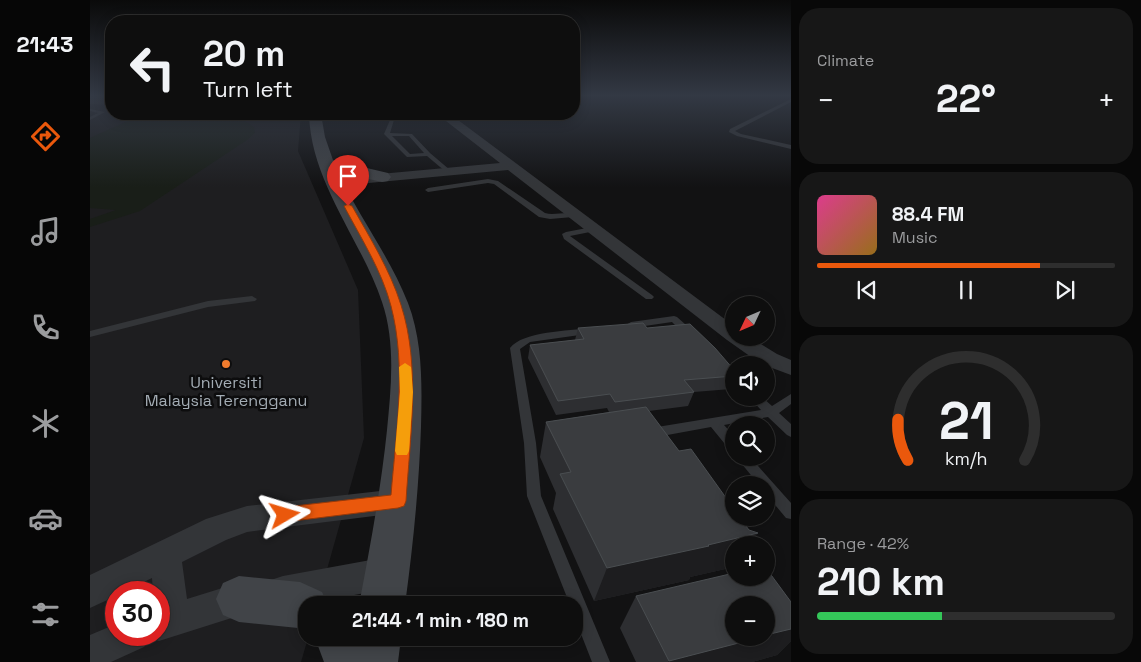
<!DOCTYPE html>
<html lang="en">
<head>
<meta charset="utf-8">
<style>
	body { margin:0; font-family:"Space Grotesk",sans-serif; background:#171717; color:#f1f3f6; height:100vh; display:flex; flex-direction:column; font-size:19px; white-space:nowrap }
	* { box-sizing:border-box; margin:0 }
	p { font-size:16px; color:#9b9c9e }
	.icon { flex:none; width:28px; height:28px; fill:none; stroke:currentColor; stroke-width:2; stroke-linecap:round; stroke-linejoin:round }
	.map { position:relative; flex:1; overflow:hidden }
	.sheet { display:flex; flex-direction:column; gap:8px; padding:8px; background:#080808; width:350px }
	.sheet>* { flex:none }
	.guide { position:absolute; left:15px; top:15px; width:475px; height:105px; border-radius:20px; box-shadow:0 2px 12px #0003,0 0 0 1px #2e2e2e; background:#0e0e0e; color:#f1f3f6; overflow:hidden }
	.needle { width:32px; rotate:226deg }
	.controls { position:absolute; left:635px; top:296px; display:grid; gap:10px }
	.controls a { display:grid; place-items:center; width:50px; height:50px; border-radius:50%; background:#0e0e0e; box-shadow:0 2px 12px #0003,0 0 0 1px #2e2e2e; font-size:25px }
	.speed { position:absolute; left:15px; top:581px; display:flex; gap:10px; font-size:25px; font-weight:700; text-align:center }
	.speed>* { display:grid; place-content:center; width:65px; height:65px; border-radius:50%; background:#0e0e0e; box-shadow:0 2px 12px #0003,0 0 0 1px #2e2e2e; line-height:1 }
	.speed .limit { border:8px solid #d22; background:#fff; color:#111 }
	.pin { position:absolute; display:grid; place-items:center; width:42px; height:42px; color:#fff; margin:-51px -21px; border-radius:50% 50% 50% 0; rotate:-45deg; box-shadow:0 0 5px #0007 }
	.pin .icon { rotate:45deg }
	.me { position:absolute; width:55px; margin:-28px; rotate:83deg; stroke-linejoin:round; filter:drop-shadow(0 0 4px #0008) }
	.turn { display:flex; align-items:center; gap:18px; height:105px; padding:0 15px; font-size:22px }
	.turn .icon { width:65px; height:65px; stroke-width:2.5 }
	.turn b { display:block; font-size:35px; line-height:42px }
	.big { font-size:38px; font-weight:600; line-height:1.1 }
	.sheet .tile { flex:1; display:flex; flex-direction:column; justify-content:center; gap:8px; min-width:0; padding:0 18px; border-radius:20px; background:#171717 }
	.sheet .dial { align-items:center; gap:0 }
	.dial svg { height:130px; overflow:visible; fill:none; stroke:#2e2e2e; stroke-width:7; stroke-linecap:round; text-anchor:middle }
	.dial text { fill:#f1f3f6; stroke:none }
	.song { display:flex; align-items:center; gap:15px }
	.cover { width:60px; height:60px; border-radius:8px; background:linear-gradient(135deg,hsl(330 70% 55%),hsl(40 70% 35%)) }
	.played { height:5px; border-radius:2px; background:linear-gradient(90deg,#ea580c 75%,#2e2e2e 75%) }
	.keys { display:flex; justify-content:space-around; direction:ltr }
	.heat { display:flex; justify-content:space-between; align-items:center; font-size:28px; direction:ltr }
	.charge { height:8px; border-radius:4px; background:linear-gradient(90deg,#34c759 42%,#2e2e2e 0) }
	.trip { position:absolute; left:208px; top:596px; width:285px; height:50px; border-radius:20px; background:#0e0e0e; box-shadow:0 2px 12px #0003,0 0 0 1px #2e2e2e; font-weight:600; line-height:50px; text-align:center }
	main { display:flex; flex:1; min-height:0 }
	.tab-bar { display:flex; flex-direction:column; width:90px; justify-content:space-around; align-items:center; background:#060606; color:#9b9c9e }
	.tab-bar .icon { width:35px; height:35px }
	.tab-bar .on { color:#ea580c }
	.tab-bar b { font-size:22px; color:#f1f3f6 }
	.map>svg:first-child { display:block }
	.built { fill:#1e1e20; fill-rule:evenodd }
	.green { fill:#191e18 }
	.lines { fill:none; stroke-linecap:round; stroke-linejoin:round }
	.service { fill:#333538; fill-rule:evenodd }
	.minor { fill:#333538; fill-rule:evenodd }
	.secondary { fill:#414448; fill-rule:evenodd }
	.wall { fill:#2d2e31 }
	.shaded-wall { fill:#1d1d1f }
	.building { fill:#3a3c3f; stroke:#4a4e51 }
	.route { fill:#ea580c; stroke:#983908 }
	.slow { fill:#f59e0b }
	.poi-dot { fill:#f07b2d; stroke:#0d0d0e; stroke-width:2 }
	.labels { text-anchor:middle; stroke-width:5; stroke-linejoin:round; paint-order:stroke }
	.poi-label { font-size:16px; fill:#a3acb4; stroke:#0d0d0e }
</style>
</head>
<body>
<main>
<nav class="tab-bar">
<b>21:43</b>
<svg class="icon on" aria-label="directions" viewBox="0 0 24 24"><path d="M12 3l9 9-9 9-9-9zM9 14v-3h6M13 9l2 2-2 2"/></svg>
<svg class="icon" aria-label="music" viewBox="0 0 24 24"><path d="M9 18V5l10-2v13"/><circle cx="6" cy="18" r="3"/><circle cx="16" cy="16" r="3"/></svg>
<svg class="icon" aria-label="phone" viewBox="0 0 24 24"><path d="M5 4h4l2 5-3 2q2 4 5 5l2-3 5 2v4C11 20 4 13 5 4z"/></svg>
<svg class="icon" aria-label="climate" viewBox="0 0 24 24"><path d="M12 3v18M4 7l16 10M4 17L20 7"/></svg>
<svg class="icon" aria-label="car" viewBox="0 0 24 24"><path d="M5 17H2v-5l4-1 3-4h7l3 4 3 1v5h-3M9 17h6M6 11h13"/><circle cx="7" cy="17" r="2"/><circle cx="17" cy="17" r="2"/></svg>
<svg class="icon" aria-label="filters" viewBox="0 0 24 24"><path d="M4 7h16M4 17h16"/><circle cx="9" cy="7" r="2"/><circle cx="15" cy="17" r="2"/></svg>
</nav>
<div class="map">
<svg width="701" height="662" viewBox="0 0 701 662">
	<rect width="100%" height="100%" fill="#121213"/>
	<path class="built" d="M0,95H21V114H211L208,151L268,290L274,438L227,605H216L218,638L211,662H0ZM26,592H69V635H26Z"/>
	<path class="green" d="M123,114C139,115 151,117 164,127L165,133L157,140L50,211L0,227V219L26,210L0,208V138L44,118L62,119Z"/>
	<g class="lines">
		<path class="service" d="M701,99V102L645,131L651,134L701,145V149L647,136L639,132L640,129Z
			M0,109L15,112L0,120V117L8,113L0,111Z
			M282,117L361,118L359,120H304L300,133L322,134L340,153L360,170V172H356L337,156L317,157L294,134L300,120L280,119ZM302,136H319L334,153L320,154Z
			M398,179L408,181L455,213C465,216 478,210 487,215L483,217L460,219L449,217L404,184L398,183L338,192L335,190L338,188Z
			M502,227H505V231L480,236L562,295L564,297L562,299H556L474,239L472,234L476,232Z
			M162,296L167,299L165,301L118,307L0,337V331L118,301Z
			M584,316L587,317L604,332L605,334L604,336H596L582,322L541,328L536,325L541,322Z
			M500,328L504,329L505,331L504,333L440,342L430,349L446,443L451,496L520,662H502L484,616V605H480L437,496L434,443L420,348C433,331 479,331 500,328Z
			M701,394V404L689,413L701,424V437L697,435L678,417L634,425L644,436V450L639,449L621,427L561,438L557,436L555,433L557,430L561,428L671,410L660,398H673L682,406Z
			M647,458H661L701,503V519L696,518L676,494V485H669Z"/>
		<path class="minor" d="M351,114H360L644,326V338H661L687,354L701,360V375L671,364L637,340L418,170L246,186L240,182L246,178L410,163L356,121Z
			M308,489L318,492L322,501L318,510L308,513L157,532L136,540L92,562L97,599L155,581L167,586L172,598L167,610L69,641L59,637L54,647L21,662H0V635L26,624V635H69V592H63L62,578L33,592H26V596L0,608V575L116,519L157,506Z
			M297,557L308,562L313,573L308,584L297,589L193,608L181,604L177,592L181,580L193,576Z"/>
		<path class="secondary" d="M219,114H231L235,137L243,160L298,173L301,177L298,181L292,182L248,172C269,217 300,257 318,303C333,342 332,386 331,427C329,487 323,546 315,605H269C280,547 291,489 297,430C301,388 306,343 292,302C271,239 221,183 219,114Z
			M149,576L210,582L232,592L238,605H216V631L208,628L149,622L133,615L126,599L133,583Z
			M225,638H311L308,662H234Z"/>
	</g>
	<path class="wall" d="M0,95H21V105L0,104Z
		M488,328H557L644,370V384L641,389L604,392L598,406L559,411L644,545V567L600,577L599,580L504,601L463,509L466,493L450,457L456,422L519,412L517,408L466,415L438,358L440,345L485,340Z
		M546,596L701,602V641L687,655L662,662H546L530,628Z"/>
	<path class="shaded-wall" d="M668,533L660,545H644V567L600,577L599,580L504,601L517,568Z
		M701,629V641L687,655L662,662H578L579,661L668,638H676V635Z"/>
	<path class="building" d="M553,323L557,328L600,324L625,348L644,370V376L594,380L604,392L525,402L520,394L468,401L440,345L494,339L488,328Z
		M556,407L589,451L601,449L644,509V518H650L659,530L668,533L618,545L619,546L517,568L470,474L481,472L456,422Z
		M676,568L701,602V629L676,635V605H644V638H668L579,661L546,596L644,573V578H676Z"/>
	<linearGradient id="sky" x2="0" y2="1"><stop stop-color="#0a0a0a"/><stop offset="0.51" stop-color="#333944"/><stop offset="1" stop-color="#333944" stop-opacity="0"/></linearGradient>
	<rect width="701" height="187" fill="url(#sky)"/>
	<path class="route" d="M258,204L262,206C280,238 300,270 311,305C331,367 320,437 316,501L314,506L308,508L195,522L189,520L187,515L189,510L195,507L301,495C306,433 317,367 301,306C292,271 271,238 254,206Z"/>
	<path class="slow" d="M315,363L321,367L323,392L319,451L317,455H307L305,451L310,392L309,367Z"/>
	<circle class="poi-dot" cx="136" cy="364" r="5"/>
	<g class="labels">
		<g class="poi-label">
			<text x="136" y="388">Universiti<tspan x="136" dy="18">Malaysia Terengganu</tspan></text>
		</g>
	</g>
</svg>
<div class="controls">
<a><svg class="needle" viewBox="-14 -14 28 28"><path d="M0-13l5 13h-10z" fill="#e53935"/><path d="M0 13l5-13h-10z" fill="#9b9c9e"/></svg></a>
<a><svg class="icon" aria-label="sound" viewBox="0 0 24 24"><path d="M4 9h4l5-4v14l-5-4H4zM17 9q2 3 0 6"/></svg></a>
<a><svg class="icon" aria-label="search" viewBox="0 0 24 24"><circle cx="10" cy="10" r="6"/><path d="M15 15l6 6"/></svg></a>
<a><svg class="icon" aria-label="layers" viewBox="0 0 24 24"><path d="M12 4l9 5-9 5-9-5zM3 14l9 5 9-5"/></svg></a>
<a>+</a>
<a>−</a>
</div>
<div class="speed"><div class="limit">30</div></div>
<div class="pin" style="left:258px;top:206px;background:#d93025"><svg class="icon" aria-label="arrive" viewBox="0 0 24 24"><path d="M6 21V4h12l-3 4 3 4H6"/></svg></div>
<svg class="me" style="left:195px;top:515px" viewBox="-20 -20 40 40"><path d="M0-17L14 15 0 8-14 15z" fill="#ea580c" stroke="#fff" stroke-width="4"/></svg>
<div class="trip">21:44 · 1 min · 180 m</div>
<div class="guide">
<div class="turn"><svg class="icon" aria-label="left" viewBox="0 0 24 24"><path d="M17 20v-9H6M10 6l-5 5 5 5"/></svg><div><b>20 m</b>Turn left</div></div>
</div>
</div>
<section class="sheet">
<div class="tile"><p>Climate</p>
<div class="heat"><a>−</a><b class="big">22°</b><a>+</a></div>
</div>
<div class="tile">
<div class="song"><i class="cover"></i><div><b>88.4 FM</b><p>Music</p></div></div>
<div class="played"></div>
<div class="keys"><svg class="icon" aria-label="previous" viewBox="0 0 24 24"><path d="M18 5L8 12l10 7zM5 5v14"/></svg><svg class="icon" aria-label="pause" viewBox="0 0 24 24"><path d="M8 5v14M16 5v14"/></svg><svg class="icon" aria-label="next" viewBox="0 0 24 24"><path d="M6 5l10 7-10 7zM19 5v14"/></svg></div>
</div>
<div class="tile dial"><svg viewBox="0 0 100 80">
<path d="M14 69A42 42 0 1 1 86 69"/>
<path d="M14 69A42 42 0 0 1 8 44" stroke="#ea580c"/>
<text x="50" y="56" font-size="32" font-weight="700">21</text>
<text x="50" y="72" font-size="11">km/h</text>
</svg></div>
<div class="tile"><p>Range · 42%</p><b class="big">210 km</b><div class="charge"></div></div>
</section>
</main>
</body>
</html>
